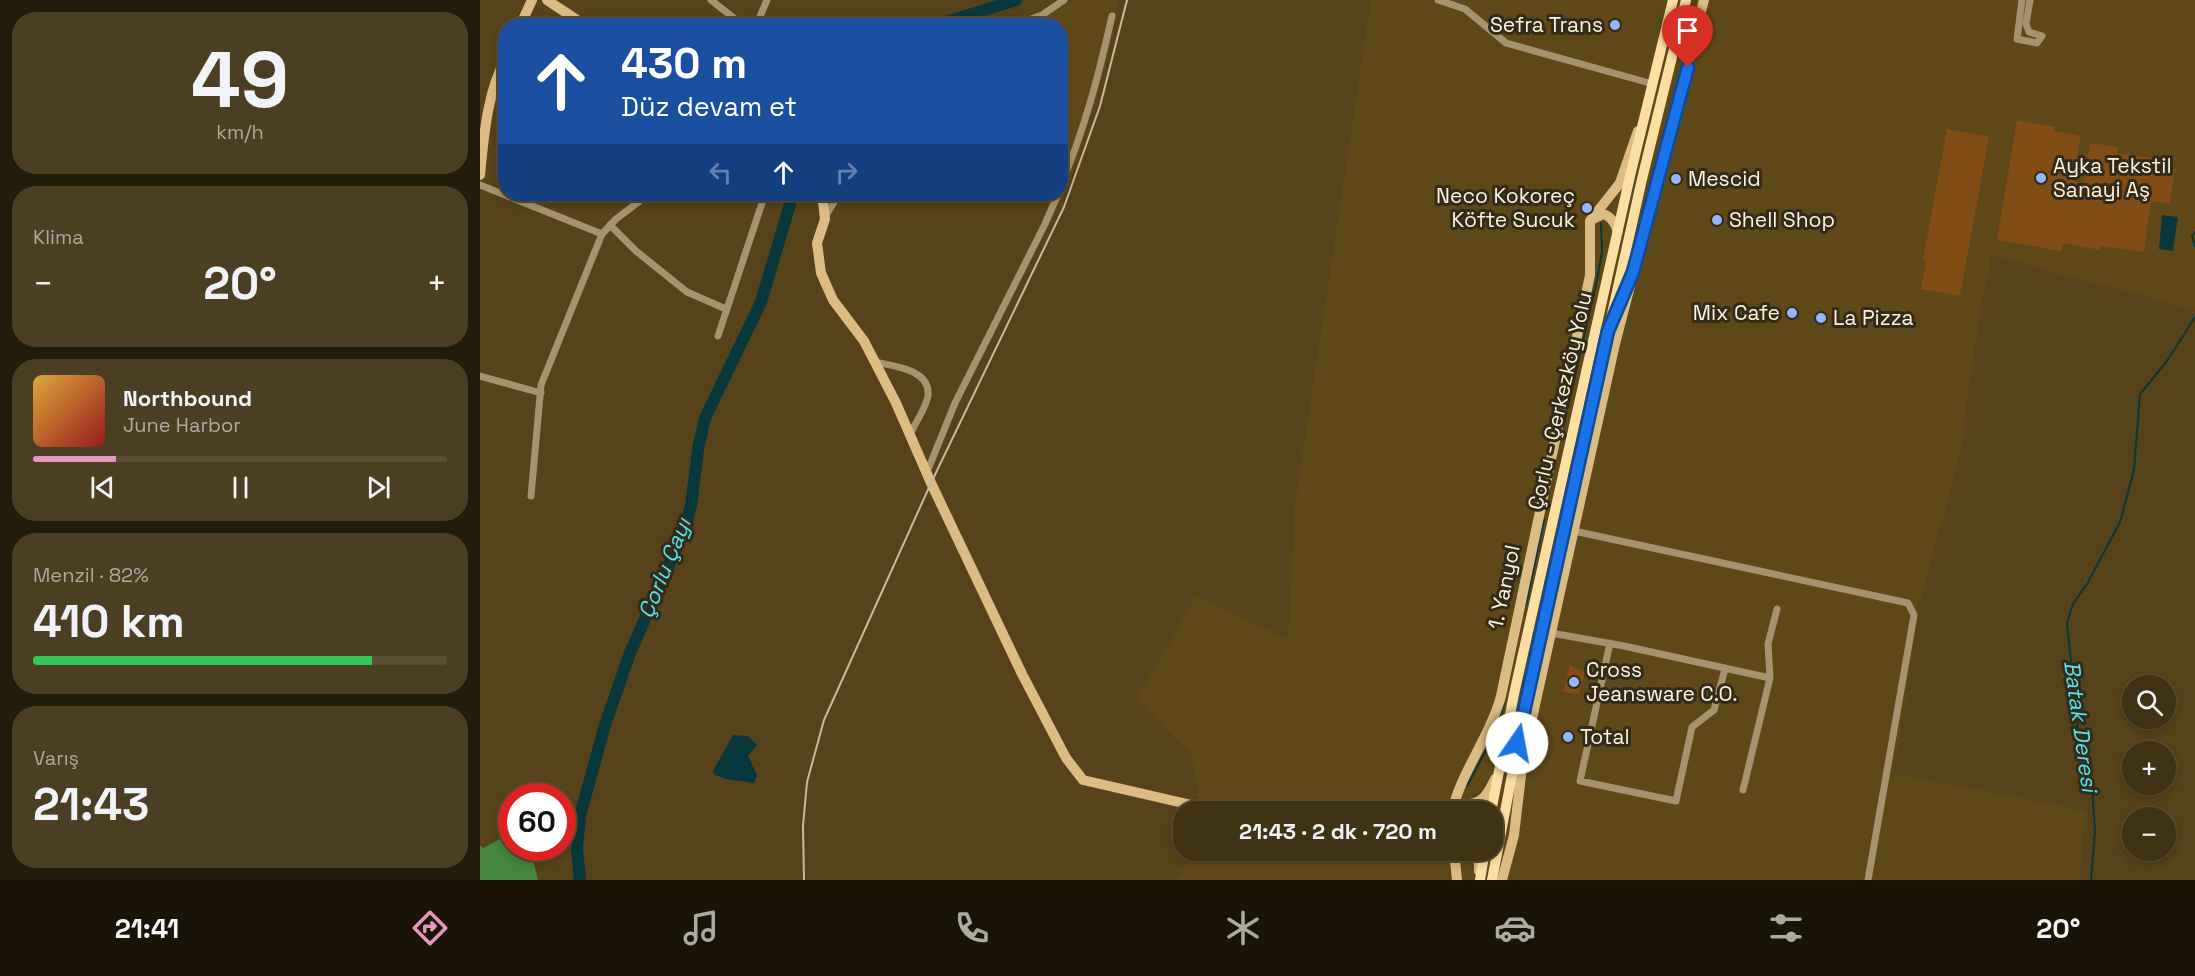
<!DOCTYPE html>
<html lang="tr">
<head>
<meta charset="utf-8">
<style>
	body { margin:0; font-family:"Space Grotesk",sans-serif; background:#4b3e22; color:#f1f3f6; height:100vh; display:flex; flex-direction:column; font-size:22px; white-space:nowrap }
	* { box-sizing:border-box; margin:0 }
	p { font-size:20px; color:#aeaaa0 }
	.icon { flex:none; width:33px; height:33px; fill:none; stroke:currentColor; stroke-width:2; stroke-linecap:round; stroke-linejoin:round }
	.map { position:relative; flex:1; overflow:hidden }
	.side { display:flex; flex-direction:column; gap:12px; padding:12px; background:#231c0b; width:480px }
	.side>* { flex:none }
	.hud { position:absolute; left:18px; top:18px; width:570px; height:183px; border-radius:24px; box-shadow:0 3px 9px #0003,0 0 0 2px #594d34; background:#1a4fa0; color:#fff; overflow:hidden }
	.tools { position:absolute; left:1642px; top:675px; display:grid; gap:12px }
	.tools a { display:grid; place-items:center; width:54px; height:54px; border-radius:50%; background:#403214; box-shadow:0 3px 9px #0003,0 0 0 2px #594d34; font-size:30px }
	.speed { position:absolute; left:18px; top:783px; display:flex; gap:12px; font-size:30px; font-weight:700; text-align:center }
	.speed>* { display:grid; place-content:center; width:78px; height:78px; border-radius:50%; background:#403214; box-shadow:0 3px 9px #0003,0 0 0 2px #594d34; line-height:1 }
	.speed .limit { border:9px solid #d22; background:#fff; color:#111 }
	.pin { position:absolute; display:grid; place-items:center; width:51px; height:51px; color:#fff; margin:-62px -26px; border-radius:50% 50% 50% 0; rotate:-45deg; box-shadow:0 0 6px #0007 }
	.pin .icon { rotate:45deg }
	.me { position:absolute; width:66px; margin:-33px; rotate:12deg; stroke-linejoin:round; filter:drop-shadow(0 0 4px #0008) }
	.turn { display:flex; align-items:center; gap:21px; height:126px; padding:0 24px; font-size:27px }
	.turn .icon { width:78px; height:78px; stroke-width:2.5 }
	.turn b { display:block; font-size:42px; line-height:51px }
	.lanes { display:flex; align-items:center; height:57px; padding:0 24px; background:#0003; justify-content:center; gap:30px; direction:ltr }
	.lanes .off { opacity:.35 }
	.big { font-size:45px; font-weight:700; line-height:1.1 }
	.side .tile { flex:1; display:flex; flex-direction:column; justify-content:center; gap:9px; min-width:0; padding:0 21px; border-radius:24px; background:#4b3e22 }
	.side .dial { align-items:center; gap:0 }
	.dial b { font-size:78px; line-height:1 }
	.song { display:flex; align-items:center; gap:18px }
	.cover { width:72px; height:72px; border-radius:9px; background:linear-gradient(135deg,hsl(40 70% 55%),hsl(0 70% 35%)) }
	.played { height:6px; border-radius:3px; background:linear-gradient(90deg,#e797bd 20%,#594d34 20%) }
	.keys { display:flex; justify-content:space-around; direction:ltr }
	.heat { display:flex; justify-content:space-between; align-items:center; font-size:33px; direction:ltr }
	.charge { height:9px; border-radius:4px; background:linear-gradient(90deg,#34c759 82%,#594d34 0) }
	.trip { position:absolute; left:693px; top:801px; width:330px; height:60px; border-radius:24px; background:#403214; box-shadow:0 3px 9px #0003,0 0 0 2px #594d34; font-weight:700; line-height:60px; text-align:center }
	.dock { display:flex; height:96px; justify-content:space-around; align-items:center; background:#1a1408; color:#aeaaa0 }
	.dock .icon { width:42px; height:42px }
	.dock .active { color:#e797bd }
	.dock b { font-size:27px; color:#f1f3f6 }
	main { display:flex; flex:1; min-height:0 }
	.map>svg:first-child { display:block }
	.built { fill:#5f4818 }
	.forest { fill:#438541 }
	.water { fill:#09383c }
	.lines { fill:none; stroke-linecap:round; stroke-linejoin:round }
	.stream { stroke:#09383c; stroke-width:2 }
	.river { stroke:#09383c; stroke-width:12 }
	.building { fill:#814d14 }
	.street { stroke:#a5926e; stroke-width:7 }
	.secondary { stroke:#dbbc82; stroke-width:10 }
	.primary { stroke:#fddea3; stroke-width:10 }
	.rail { stroke:#c8ba9f; stroke-width:2 }
	.route-casing { stroke:#114b97; stroke-width:15 }
	.route { stroke:#1a73e8; stroke-width:10 }
	.poi-dot { fill:#93b7fd; stroke:#332b1a; stroke-width:2 }
	.labels { text-anchor:middle; stroke-width:6; stroke-linejoin:round; paint-order:stroke }
	.poi-label { font-size:21px; fill:#fef3dd; stroke:#332b1a; text-anchor:start }
	.street-label { font-size:21px; fill:#fef3dd; stroke:#332b1a }
	.water-label { font-size:22px; font-style:italic; fill:#54e3ef; stroke:#332b1a }
</style>
</head>
<body>
<main>
<section class="side">
<div class="tile dial"><b>49</b><p>km/h</p></div>
<div class="tile"><p>Klima</p>
<div class="heat"><a>−</a><b class="big">20°</b><a>+</a></div>
</div>
<div class="tile">
<div class="song"><i class="cover"></i><div><b>Northbound</b><p>June Harbor</p></div></div>
<div class="played"></div>
<div class="keys"><svg class="icon" aria-label="previous" viewBox="0 0 24 24"><path d="M18 5L8 12l10 7zM5 5v14"/></svg><svg class="icon" aria-label="pause" viewBox="0 0 24 24"><path d="M8 5v14M16 5v14"/></svg><svg class="icon" aria-label="next" viewBox="0 0 24 24"><path d="M6 5l10 7-10 7zM19 5v14"/></svg></div>
</div>
<div class="tile"><p>Menzil · 82%</p><b class="big">410 km</b><div class="charge"></div></div>
<div class="tile"><p>Varış</p><b class="big">21:43</b></div>
</section>
<div class="map">
<svg width="1715" height="880" viewBox="0 0 1715 880">
	<rect width="100%" height="100%" fill="#56421b"/>
	<path class="built" d="M592,0H638L628,58L599,156L581,205L557,194H580V26H553Z
		M891,0H1715V310L1512,255L1501,308L1485,414L1483,444L1440,601L1414,774L1605,811L1600,880H693L718,855L719,851L1012,850V812L721,811L711,754L656,700L712,604L713,595L808,640L815,504Z"/>
	<path class="forest" d="M31,833L32,848H46L53,860L58,880H0V845L3,848Z"/>
	<path class="water" d="M1682,215L1698,217L1693,251L1679,249Z
		M253,735L268,736L277,745L268,756L277,775L274,783L246,779L235,775L233,771Z"/>
	<g class="lines">
		<path class="stream" d="M1715,232L1712,236L1715,246
			M1082,431L1117,280L1122,251L1121,223
			M1046,605L1064,519
			M987,786L1012,739L1024,704
			M1611,880L1615,831L1611,772L1599,742L1587,623L1593,604L1607,584L1640,522L1654,470L1660,394L1687,361L1715,317"/>
		<path class="river" d="M454,26L536,0
			M100,880L97,848L100,816L125,725L150,653L203,533L211,506L218,449L225,418L281,302L313,194"/>
	</g>
	<path class="building" d="M1537,120L1575,127L1574,131L1601,136L1593,181L1603,183L1610,143L1638,147L1637,153L1678,159L1677,165L1695,168L1690,204L1671,201L1664,252L1621,246L1620,250L1583,243L1581,251L1517,240Z
		M1467,129L1509,137L1480,296L1441,289L1446,261L1443,260Z
		M1090,665L1105,673L1099,694L1083,692Z"/>
	<g class="lines">
		<path class="street" d="M231,0L264,26
			M958,0L985,9L1026,43L1173,84
			M1542,0L1537,39L1557,43L1562,36L1549,32L1546,24L1550,0
			M276,26L287,0
			M533,26L562,15L584,0
			M0,185L122,234
			M580,187C604,132 619,74 632,16
			M345,217L359,194
			M130,225L156,251L207,292L246,309
			M238,336L285,194
			M395,362C413,366 451,369 448,396C446,408 435,423 430,435
			M0,376L61,393
			M447,472L475,403L565,224L578,194
			M51,496L61,385L122,234L136,219L169,194
			M1094,531L1428,603L1434,615L1388,880
			M1071,633L1144,646L1290,678
			M1130,643L1100,781L1196,801L1212,727L1234,710L1245,669
			M1263,790L1290,678L1288,644L1297,609"/>
		<path class="secondary" d="M67,0L106,26
			M40,26L52,0
			M0,175C4,135 7,93 26,58
			M342,194L345,219L337,243L341,273L353,300L384,341L416,403L451,483L542,674L586,758L603,780L742,812
			M1113,219L1123,214C1131,216 1135,223 1138,231
			M974,806C999,804 1004,803 1015,779
			M972,812C980,774 1010,737 1021,696L1110,275V221L1140,183L1158,131
			M974,850L977,880
			M999,871V850
			M1022,880L1034,835L1042,767L1055,705L1135,344L1224,0"/>
		<path class="primary" d="M1011,812L1034,694L1150,176L1193,0
			M1000,880L1005,850
			M1012,880L1047,696L1162,179L1206,0"/>
		<path class="rail" d="M324,880L323,826L327,782L344,720L451,483L584,207L620,106L647,0"/>
	</g>
	<g class="lines">
		<g class="route-casing">
			<path id="route" d="M1037,743L1128,331L1153,272L1208,67"/>
		</g>
		<use href="#route" class="route"/>
	</g>
	<g class="poi-dot">
		<circle cx="1135" cy="25" r="6"/>
		<circle cx="1561" cy="178" r="6"/>
		<circle cx="1196" cy="179" r="6"/>
		<circle cx="1107" cy="208" r="6"/>
		<circle cx="1237" cy="220" r="6"/>
		<circle cx="1312" cy="313" r="6"/>
		<circle cx="1341" cy="318" r="6"/>
		<circle cx="1094" cy="682" r="6"/>
		<circle cx="1088" cy="737" r="6"/>
	</g>
	<g class="labels">
		<g class="poi-label">
			<text x="1123" y="32" text-anchor="end">Sefra Trans</text>
			<text x="1573" y="173">Ayka Tekstil<tspan x="1573" dy="24">Sanayi Aş</tspan></text>
			<text x="1208" y="186">Mescid</text>
			<text x="1095" y="203" text-anchor="end">Neco Kokoreç<tspan x="1095" dy="24">Köfte Sucuk</tspan></text>
			<text x="1249" y="227">Shell Shop</text>
			<text x="1300" y="320" text-anchor="end">Mix Cafe</text>
			<text x="1353" y="325">La Pizza</text>
			<text x="1106" y="677">Cross<tspan x="1106" dy="24">Jeansware C.O.</tspan></text>
			<text x="1100" y="744">Total</text>
		</g>
		<g class="street-label">
			<text transform="translate(1080 401) rotate(-77)" y="7">Çorlu - Çerkezköy Yolu</text>
			<text transform="translate(1024 587) rotate(-78)" y="7">1. Yanyol</text>
		</g>
		<g class="water-label">
			<text transform="translate(184 568) rotate(-68)" y="8">Çorlu Çayı</text>
			<text transform="translate(1601 726) rotate(82)" y="8">Batak Deresi</text>
		</g>
	</g>
</svg>
<div class="tools">
<a><svg class="icon" aria-label="search" viewBox="0 0 24 24"><circle cx="10" cy="10" r="6"/><path d="M15 15l6 6"/></svg></a>
<a>+</a>
<a>−</a>
</div>
<div class="speed"><div class="limit">60</div></div>
<div class="pin" style="left:1208px;top:67px;background:#d93025"><svg class="icon" aria-label="arrive" viewBox="0 0 24 24"><path d="M6 21V4h12l-3 4 3 4H6"/></svg></div>
<svg class="me" style="left:1037px;top:743px" viewBox="-20 -20 40 40"><circle r="19" fill="#fff"/><path d="M0-13L10 11 0 6-10 11z" fill="#1a73e8"/></svg>
<div class="trip">21:43 · 2 dk · 720 m</div>
<div class="hud">
<div class="turn"><svg class="icon" aria-label="ahead" viewBox="0 0 24 24"><path d="M12 20V5M6 11l6-6 6 6"/></svg><div><b>430 m</b>Düz devam et</div></div>
<div class="lanes"><svg class="icon off" aria-label="left" viewBox="0 0 24 24"><path d="M17 20v-9H6M10 6l-5 5 5 5"/></svg><svg class="icon" aria-label="ahead" viewBox="0 0 24 24"><path d="M12 20V5M6 11l6-6 6 6"/></svg><svg class="icon off" aria-label="right" viewBox="0 0 24 24"><path d="M7 20v-9h11M14 6l5 5-5 5"/></svg></div>
</div>
</div>
</main>
<nav class="dock">
<b>21:41</b>
<svg class="icon active" aria-label="directions" viewBox="0 0 24 24"><path d="M12 3l9 9-9 9-9-9zM9 14v-3h6M13 9l2 2-2 2"/></svg>
<svg class="icon" aria-label="music" viewBox="0 0 24 24"><path d="M9 18V5l10-2v13"/><circle cx="6" cy="18" r="3"/><circle cx="16" cy="16" r="3"/></svg>
<svg class="icon" aria-label="phone" viewBox="0 0 24 24"><path d="M5 4h4l2 5-3 2q2 4 5 5l2-3 5 2v4C11 20 4 13 5 4z"/></svg>
<svg class="icon" aria-label="climate" viewBox="0 0 24 24"><path d="M12 3v18M4 7l16 10M4 17L20 7"/></svg>
<svg class="icon" aria-label="car" viewBox="0 0 24 24"><path d="M5 17H2v-5l4-1 3-4h7l3 4 3 1v5h-3M9 17h6M6 11h13"/><circle cx="7" cy="17" r="2"/><circle cx="17" cy="17" r="2"/></svg>
<svg class="icon" aria-label="filters" viewBox="0 0 24 24"><path d="M4 7h16M4 17h16"/><circle cx="9" cy="7" r="2"/><circle cx="15" cy="17" r="2"/></svg>
<b>20°</b>
</nav>
</body>
</html>
